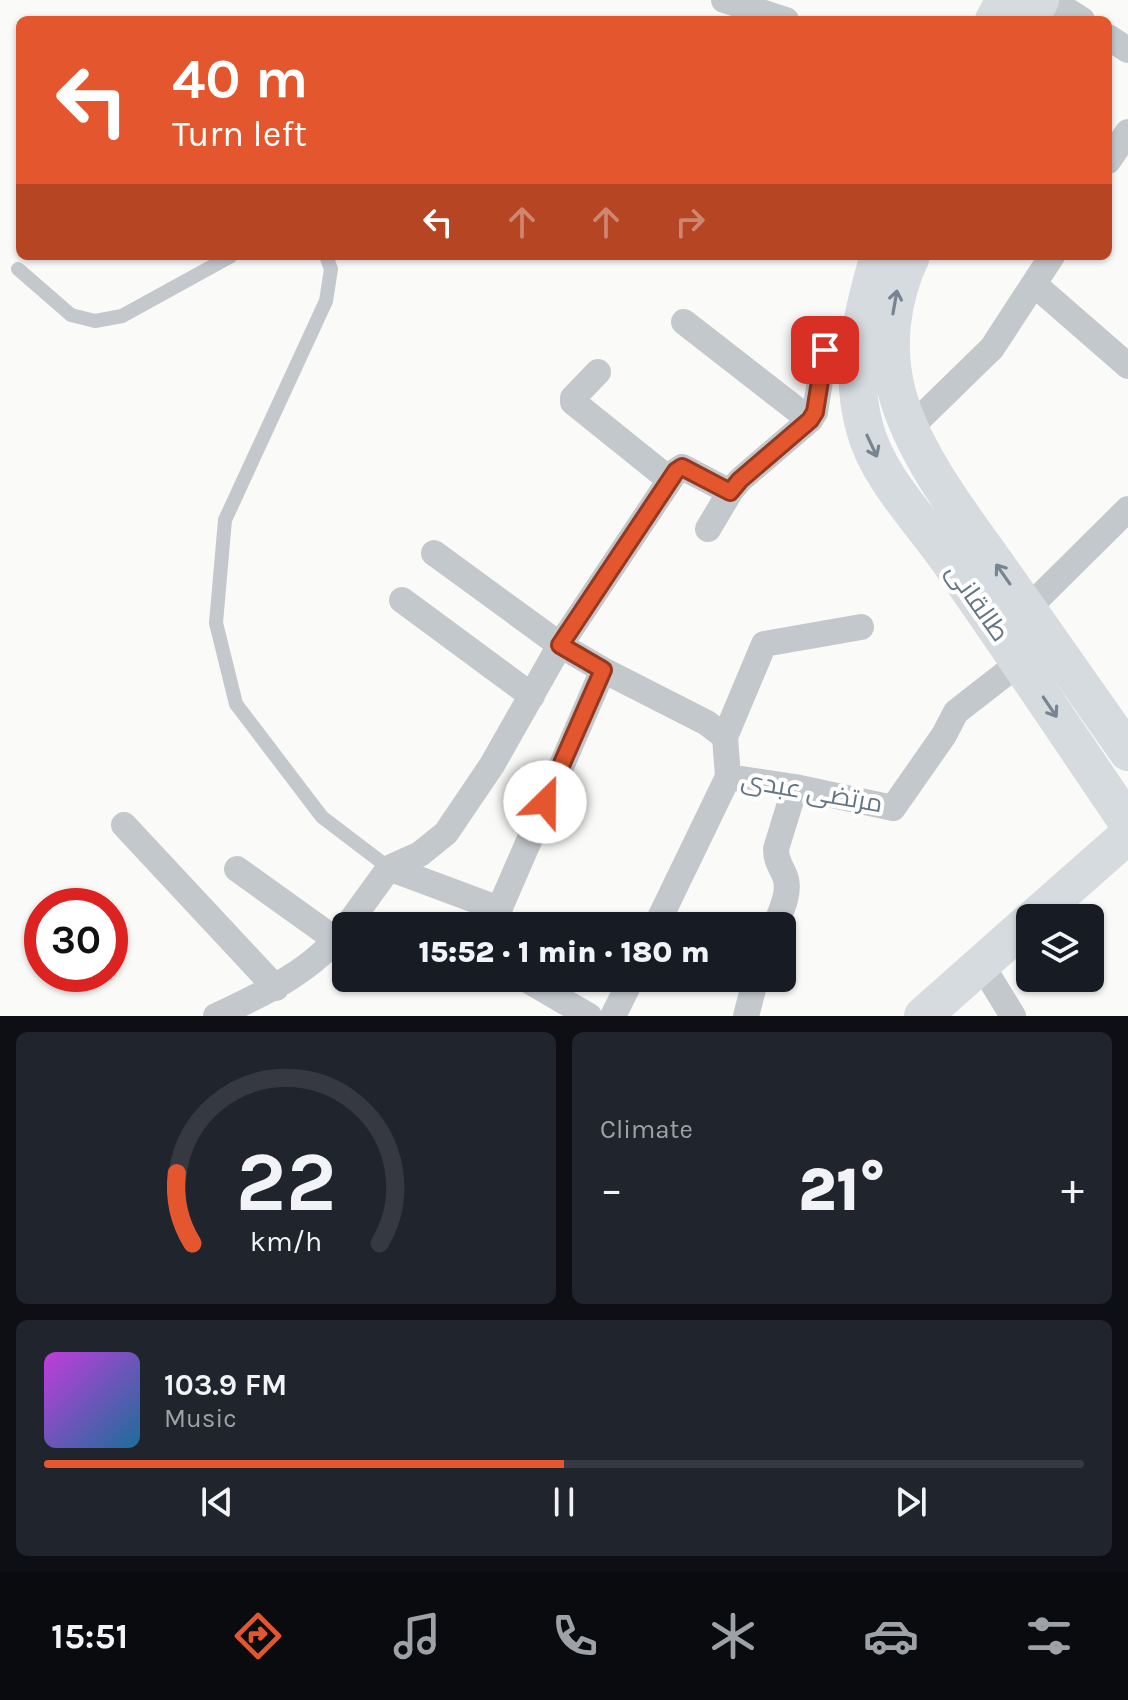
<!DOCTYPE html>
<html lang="en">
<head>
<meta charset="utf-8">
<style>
	body { margin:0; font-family:Karla,Cairo,sans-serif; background:#20242c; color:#f1f3f6; height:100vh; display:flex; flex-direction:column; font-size:30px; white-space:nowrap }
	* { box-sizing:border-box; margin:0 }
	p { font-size:26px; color:#9ea1a6 }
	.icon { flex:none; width:44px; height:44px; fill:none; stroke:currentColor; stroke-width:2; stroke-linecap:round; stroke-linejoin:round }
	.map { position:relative; height:1016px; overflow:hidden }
	.sheet { display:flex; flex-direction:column; gap:16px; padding:16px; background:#0d0f14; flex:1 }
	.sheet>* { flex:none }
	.hud { position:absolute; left:16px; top:16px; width:1096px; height:244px; border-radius:12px; box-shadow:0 2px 6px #0004; background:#e4572e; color:#fff; overflow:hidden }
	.controls { position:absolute; left:1016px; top:904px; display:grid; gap:16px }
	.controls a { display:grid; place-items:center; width:88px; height:88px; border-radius:12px; background:#171b24; box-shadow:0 2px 6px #0004; font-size:40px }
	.speed { position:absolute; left:24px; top:888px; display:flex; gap:16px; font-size:40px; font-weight:700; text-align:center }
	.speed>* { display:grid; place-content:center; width:104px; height:104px; border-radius:50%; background:#171b24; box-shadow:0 2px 6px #0004; line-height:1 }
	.speed .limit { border:12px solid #d22; background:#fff; color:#111 }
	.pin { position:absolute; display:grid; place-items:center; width:68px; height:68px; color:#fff; margin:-34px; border-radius:16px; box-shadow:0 4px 12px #0006 }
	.me { position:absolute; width:88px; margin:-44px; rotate:23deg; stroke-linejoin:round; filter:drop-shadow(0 0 6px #0008) }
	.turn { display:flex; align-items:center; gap:28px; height:168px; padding:0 24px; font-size:36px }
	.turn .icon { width:104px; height:104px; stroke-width:2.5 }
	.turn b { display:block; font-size:56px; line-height:68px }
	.lanes { display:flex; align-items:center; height:76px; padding:0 24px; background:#0003; justify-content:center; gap:40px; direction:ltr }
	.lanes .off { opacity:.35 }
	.big { font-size:60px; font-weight:800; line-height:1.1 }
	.sheet .widget { flex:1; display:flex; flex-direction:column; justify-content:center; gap:12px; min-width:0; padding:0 28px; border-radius:12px; background:#20242c }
	.sheet .dial { align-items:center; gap:0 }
	.dial svg { height:208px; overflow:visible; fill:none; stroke:#363941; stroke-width:7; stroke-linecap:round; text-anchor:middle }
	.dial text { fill:#f1f3f6; stroke:none }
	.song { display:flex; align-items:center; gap:24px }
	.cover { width:96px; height:96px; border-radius:12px; background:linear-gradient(135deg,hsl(290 70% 55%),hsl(200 70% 35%)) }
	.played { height:8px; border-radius:4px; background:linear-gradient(90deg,#e4572e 50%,#363941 50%) }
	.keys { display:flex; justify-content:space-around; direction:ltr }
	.heat { display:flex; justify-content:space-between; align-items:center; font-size:44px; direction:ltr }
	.sheet .tiles { flex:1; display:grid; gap:16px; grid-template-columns:1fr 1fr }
	.widget:last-child { grid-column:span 2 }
	.trip { position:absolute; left:332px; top:912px; width:464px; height:80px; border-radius:12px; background:#171b24; box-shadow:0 2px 6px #0004; font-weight:800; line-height:80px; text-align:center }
	.menu { display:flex; height:128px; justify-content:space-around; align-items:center; background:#090b0e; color:#9ea1a6 }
	.menu .icon { width:56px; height:56px }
	.menu .current { color:#e4572e }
	.menu b { font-size:36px; color:#f1f3f6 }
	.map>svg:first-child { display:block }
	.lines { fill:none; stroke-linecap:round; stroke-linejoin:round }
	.service { stroke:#c3c8cc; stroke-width:14 }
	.minor { stroke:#c3c8cc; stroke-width:26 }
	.secondary { stroke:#d6dbdf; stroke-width:38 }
	.oneway { stroke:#768591 }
	.route-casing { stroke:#94391e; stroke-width:20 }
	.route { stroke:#e4572e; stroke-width:14 }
	.labels { text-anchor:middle; stroke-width:8; stroke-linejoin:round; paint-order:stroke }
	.street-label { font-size:26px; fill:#657683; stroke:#fff }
</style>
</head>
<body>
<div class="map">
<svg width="1128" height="1016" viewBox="0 0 1128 1016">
	<rect width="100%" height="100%" fill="#fafaf8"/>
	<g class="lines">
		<path class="service" d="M326,256L331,269L326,301L225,520L216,623L236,704L322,817L389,868
			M18,269L71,315L95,321L122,316L231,256"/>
		<path class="minor" d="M724,0L786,20
			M1051,0L1082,20
			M1108,37L1128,50
			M1108,161L1128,132
			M1035,285L1128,366
			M684,322L810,420
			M598,372L573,398V402L670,480
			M909,429L992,348L1052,256
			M708,529L730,492L740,480L810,420L815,412L825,350L831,342L860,325
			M434,553L560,645L603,670L492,926
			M402,600L532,696
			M1017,619L1128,509
			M603,670L707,723L725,737
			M728,777L795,787L893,808L944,735L956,712L1033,652
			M124,825L276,988
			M389,868L499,909
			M237,869L336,940
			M347,926L389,868L420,854L446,833L492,765L560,645L676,471L682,467L686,469L730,492
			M656,926L728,777L725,737L764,644L861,627
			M775,926C781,911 792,890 784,874C780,865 776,860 776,849L795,787
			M981,964L1013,1016
			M524,978L589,1016
			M216,1016C263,994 315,970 346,927
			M613,1016L632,978
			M746,1016L756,978"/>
		<path class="secondary" d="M994,20L1005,0
			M1030,20L1040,0
			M879,256C862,314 848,369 865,429C878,478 921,520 950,562C1010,648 1069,736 1128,823
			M911,256C891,299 885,347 897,393C914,455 961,515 998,567C1041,629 1085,690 1128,752
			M1034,918L1128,835
			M923,1016L1030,921"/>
	</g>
	<defs><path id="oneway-shaft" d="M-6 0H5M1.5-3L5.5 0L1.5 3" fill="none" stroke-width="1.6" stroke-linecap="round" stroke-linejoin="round" transform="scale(2)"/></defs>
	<g class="oneway">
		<use href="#oneway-shaft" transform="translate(895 302) rotate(-80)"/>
		<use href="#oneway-shaft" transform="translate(872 446) rotate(65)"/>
		<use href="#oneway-shaft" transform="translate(1003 574) rotate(-125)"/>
		<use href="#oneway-shaft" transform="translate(1050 707) rotate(56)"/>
	</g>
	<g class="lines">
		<g class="route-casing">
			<path id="route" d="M545,802L603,670L560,645L676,471L682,467L686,469L730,492L740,480L810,420L815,412L825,350"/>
		</g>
		<use href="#route" class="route"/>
	</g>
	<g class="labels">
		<g class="street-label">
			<text transform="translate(978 602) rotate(55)" y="9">طالقانی</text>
			<text transform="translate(812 791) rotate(10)" y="9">مرتضی عبدی</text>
		</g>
	</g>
</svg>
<div class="controls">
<a><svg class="icon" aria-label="layers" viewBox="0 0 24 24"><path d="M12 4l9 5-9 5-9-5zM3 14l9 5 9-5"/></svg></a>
</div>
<div class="speed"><div class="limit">30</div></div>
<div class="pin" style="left:825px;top:350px;background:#d93025"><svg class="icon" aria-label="arrive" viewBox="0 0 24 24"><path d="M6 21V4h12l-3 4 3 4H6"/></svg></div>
<svg class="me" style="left:545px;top:802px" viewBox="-20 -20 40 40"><circle r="19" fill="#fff"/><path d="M0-13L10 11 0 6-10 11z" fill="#e4572e"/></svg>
<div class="trip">15:52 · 1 min · 180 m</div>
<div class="hud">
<div class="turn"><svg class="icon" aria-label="left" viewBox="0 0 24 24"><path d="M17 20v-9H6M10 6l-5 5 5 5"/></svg><div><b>40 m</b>Turn left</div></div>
<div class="lanes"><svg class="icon" aria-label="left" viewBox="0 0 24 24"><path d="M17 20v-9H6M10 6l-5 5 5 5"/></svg><svg class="icon off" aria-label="ahead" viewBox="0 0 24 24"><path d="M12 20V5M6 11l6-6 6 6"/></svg><svg class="icon off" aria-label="ahead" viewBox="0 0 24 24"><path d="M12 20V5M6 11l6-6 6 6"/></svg><svg class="icon off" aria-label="right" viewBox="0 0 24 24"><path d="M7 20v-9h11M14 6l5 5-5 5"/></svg></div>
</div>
</div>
<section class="sheet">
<div class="tiles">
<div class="widget dial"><svg viewBox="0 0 100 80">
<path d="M14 69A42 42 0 1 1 86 69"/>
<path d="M14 69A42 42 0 0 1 8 42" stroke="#e4572e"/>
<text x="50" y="56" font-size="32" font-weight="700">22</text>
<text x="50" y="72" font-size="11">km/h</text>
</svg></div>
<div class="widget"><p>Climate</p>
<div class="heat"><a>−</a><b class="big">21°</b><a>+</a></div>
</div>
<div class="widget">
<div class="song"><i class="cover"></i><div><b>103.9 FM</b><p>Music</p></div></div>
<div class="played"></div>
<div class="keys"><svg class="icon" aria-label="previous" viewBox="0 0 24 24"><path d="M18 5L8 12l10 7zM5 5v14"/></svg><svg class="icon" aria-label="pause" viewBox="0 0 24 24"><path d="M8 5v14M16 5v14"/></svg><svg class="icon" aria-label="next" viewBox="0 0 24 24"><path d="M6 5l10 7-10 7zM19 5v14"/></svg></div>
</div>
</div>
</section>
<nav class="menu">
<b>15:51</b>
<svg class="icon current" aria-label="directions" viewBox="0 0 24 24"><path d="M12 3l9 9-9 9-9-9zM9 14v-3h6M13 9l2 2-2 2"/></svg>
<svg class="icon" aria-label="music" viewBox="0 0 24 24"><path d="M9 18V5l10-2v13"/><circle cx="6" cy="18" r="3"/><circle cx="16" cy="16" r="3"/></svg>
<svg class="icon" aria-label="phone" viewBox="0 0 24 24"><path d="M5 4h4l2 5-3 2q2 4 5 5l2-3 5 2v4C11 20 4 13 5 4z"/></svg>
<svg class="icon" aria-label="climate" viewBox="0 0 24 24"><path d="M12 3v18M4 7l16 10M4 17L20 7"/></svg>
<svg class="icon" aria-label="car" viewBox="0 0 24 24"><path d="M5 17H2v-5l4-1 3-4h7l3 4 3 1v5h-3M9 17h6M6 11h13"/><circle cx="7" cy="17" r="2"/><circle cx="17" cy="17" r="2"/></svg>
<svg class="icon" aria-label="filters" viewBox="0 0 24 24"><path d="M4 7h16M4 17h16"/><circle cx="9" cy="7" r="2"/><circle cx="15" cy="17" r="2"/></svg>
</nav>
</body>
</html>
